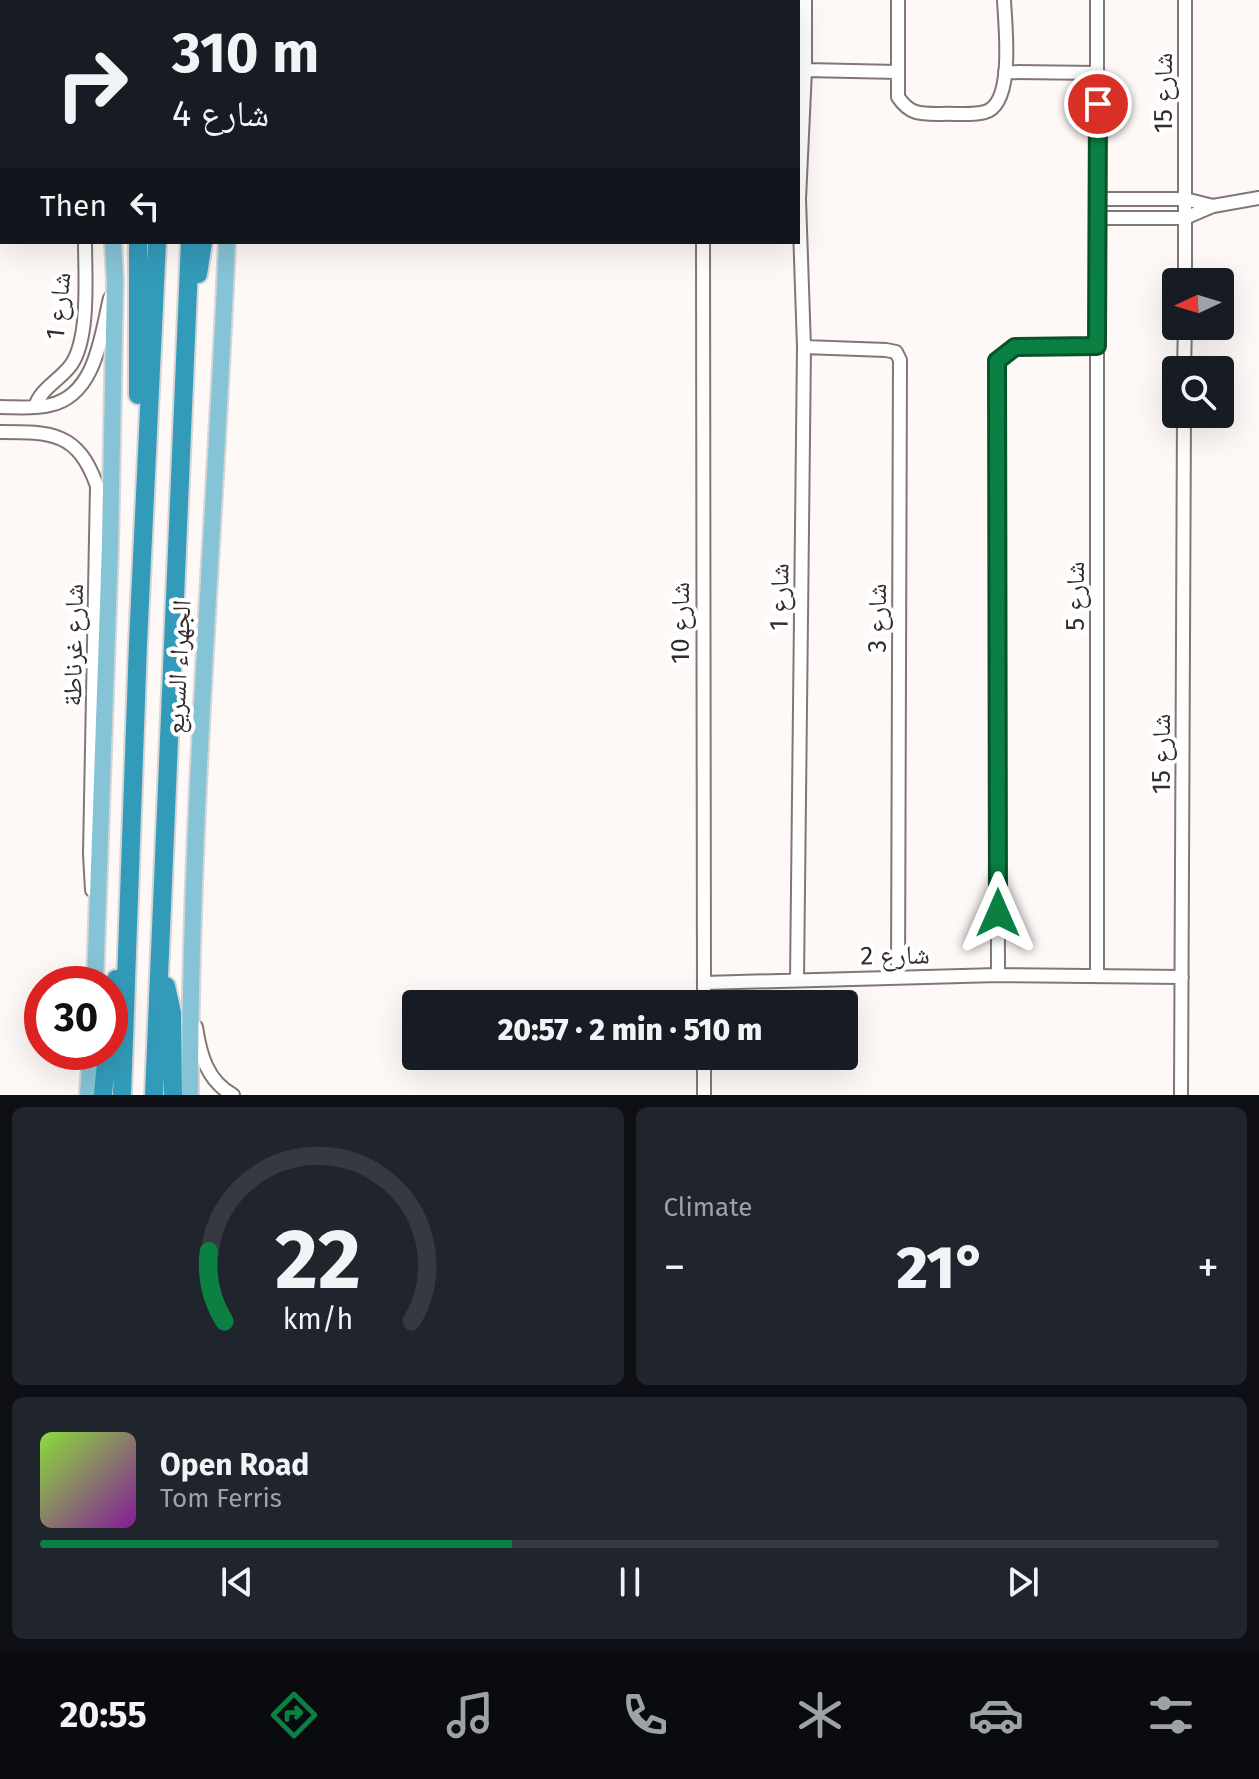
<!DOCTYPE html>
<html lang="en">
<head>
<meta charset="utf-8">
<style>
	body { margin:0; font-family:"Fira Sans","Noto Naskh Arabic",sans-serif; background:#20242c; color:#f1f3f6; height:100vh; display:flex; flex-direction:column; font-size:30px; white-space:nowrap }
	* { box-sizing:border-box; margin:0 }
	p { font-size:26px; color:#9ea1a6 }
	.icon { flex:none; width:44px; height:44px; fill:none; stroke:currentColor; stroke-width:2; stroke-linecap:round; stroke-linejoin:round }
	.map { position:relative; height:1095px; overflow:hidden }
	.details { display:flex; flex-direction:column; gap:12px; padding:12px; background:#0d0f14; flex:1 }
	.details>* { flex:none }
	.banner { position:absolute; left:0px; top:0px; width:800px; height:244px; box-shadow:0 8px 32px #0002; background:#171b24; color:#f1f3f6; overflow:hidden }
	.needle { width:52px; rotate:266deg }
	.tools { position:absolute; left:1162px; top:268px; display:grid; gap:16px }
	.tools a { display:grid; place-items:center; width:72px; height:72px; border-radius:8px; background:#171b24; box-shadow:0 8px 32px #0002; font-size:40px }
	.speed { position:absolute; left:24px; top:966px; display:flex; gap:16px; font-size:40px; font-weight:700; text-align:center }
	.speed>* { display:grid; place-content:center; width:104px; height:104px; border-radius:50%; background:#171b24; box-shadow:0 8px 32px #0002; line-height:1 }
	.speed .limit { border:12px solid #d22; background:#fff; color:#111 }
	.pin { position:absolute; display:grid; place-items:center; width:68px; height:68px; color:#fff; margin:-34px; border:4px solid #fff; border-radius:50%; box-shadow:0 2px 8px #0007 }
	.me { position:absolute; width:88px; margin:-44px; rotate:0deg; stroke-linejoin:round; filter:drop-shadow(0 0 6px #0008) }
	.turn { display:flex; align-items:center; gap:28px; height:168px; padding:0 40px; font-size:36px }
	.turn .icon { width:104px; height:104px; stroke-width:2.5 }
	.turn b { display:block; font-size:56px; line-height:68px }
	.then { display:flex; align-items:center; height:76px; padding:0 40px; background:#0003; gap:16px; font-size:30px }
	.big { font-size:60px; font-weight:800; line-height:1.1 }
	.details .card { flex:1; display:flex; flex-direction:column; justify-content:center; gap:12px; min-width:0; padding:0 28px; border-radius:12px; background:#20242c }
	.details .dial { align-items:center; gap:0 }
	.dial svg { height:208px; overflow:visible; fill:none; stroke:#363941; stroke-width:7; stroke-linecap:round; text-anchor:middle }
	.dial text { fill:#f1f3f6; stroke:none }
	.song { display:flex; align-items:center; gap:24px }
	.cover { width:96px; height:96px; border-radius:12px; background:linear-gradient(135deg,hsl(90 70% 55%),hsl(290 70% 35%)) }
	.played { height:8px; border-radius:4px; background:linear-gradient(90deg,#0b8043 40%,#363941 40%) }
	.keys { display:flex; justify-content:space-around; direction:ltr }
	.heat { display:flex; justify-content:space-between; align-items:center; font-size:44px; direction:ltr }
	.details .tiles { flex:1; display:grid; gap:12px; grid-template-columns:1fr 1fr }
	.card:last-child { grid-column:span 2 }
	.trip { position:absolute; left:402px; top:990px; width:456px; height:80px; border-radius:8px; background:#171b24; box-shadow:0 8px 32px #0002; font-weight:800; line-height:80px; text-align:center }
	.tabs { display:flex; height:128px; justify-content:space-around; align-items:center; background:#090b0e; color:#9ea1a6 }
	.tabs .icon { width:56px; height:56px }
	.tabs .selected { color:#0b8043 }
	.tabs b { font-size:36px; color:#f1f3f6 }
	.map>svg:first-child { display:block }
	.lines { fill:none; stroke-linecap:round; stroke-linejoin:round }
	.minor-casing { stroke:#837776; stroke-width:16 }
	.major-casing { stroke:#d6d5d5; stroke-width:20 }
	.highway-casing { stroke:#d6d5d5; stroke-width:22 }
	.minor { stroke:#fff; stroke-width:12 }
	.major { stroke:#85c3d6; stroke-width:16 }
	.highway { stroke:#339bba; stroke-width:18 }
	.route-casing { stroke:#07532c; stroke-width:20 }
	.route { stroke:#0b8043; stroke-width:14 }
	.labels { text-anchor:middle; stroke-width:8; stroke-linejoin:round; paint-order:stroke }
	.street-label { font-size:26px; fill:#332e2e; stroke:#fff }
</style>
</head>
<body>
<div class="map">
<svg width="1259" height="1095" viewBox="0 0 1259 1095">
	<rect width="100%" height="100%" fill="#fef8f7"/>
	<g class="lines">
		<g class="minor-casing">
			<path id="minor" d="M71,0V2
				M898,0V97C910,115 921,114 941,114C954,113 972,116 985,112C1015,104 1005,25 1004,0
				M705,2V0
				M0,24L2,23
				M805,70L898,72
				M1005,72L1098,73
				M1097,199H1185L1213,206
				M1098,218H1185L1213,206L1259,198
				M703,242L704,1004
				M1185,282V0
				M804,347L886,350L896,352L900,360L898,977
				M1184,370L1185,326
				M0,407C16,407 34,409 50,405C96,395 101,335 110,298
				M35,407C40,389 60,380 71,365C90,338 85,275 85,242
				M0,432C52,432 78,432 97,486L90,854L92,890
				M998,975L997,361L1015,347L1097,346
				M1097,975V0
				M797,979L804,347L799,199L805,70V0
				M704,983L998,975L1182,977
				M196,1027C200,1054 207,1081 233,1095
				M704,1095V1056
				M1181,1095L1184,414"/>
		</g>
		<g class="major-casing">
			<path id="major" d="M96,0V2
				M233,2V0
				M95,984L110,546L115,280L113,242
				M88,1095L91,1052
				M190,1095C190,810 215,526 227,242"/>
		</g>
		<g class="highway-casing">
			<path id="highway" d="M124,0L125,2
				M159,0V2
				M187,0V2
				M213,2V0
				M138,242V395
				M198,274L203,242
				M166,986L172,1013L173,1095
				M110,1019L116,979
				M103,1095L107,1052
				M122,1095L138,643L157,242
				M154,1095L190,242"/>
		</g>
		<use href="#minor" class="minor"/>
		<use href="#major" class="major"/>
		<use href="#highway" class="highway"/>
	</g>
	<g class="lines">
		<g class="route-casing">
			<path id="route" d="M998,913L997,361L1015,347L1097,346L1098,104"/>
		</g>
		<use href="#route" class="route"/>
	</g>
	<g class="labels">
		<g class="street-label">
			<text transform="translate(1163 93) rotate(-90)" y="9">شارع 15</text>
			<text transform="translate(58 306) rotate(-84)" y="9">شارع 1</text>
			<text transform="translate(1075 596) rotate(-90)" y="9">شارع 5</text>
			<text transform="translate(779 597) rotate(-89)" y="9">شارع 1</text>
			<text transform="translate(877 618) rotate(-90)" y="9">شارع 3</text>
			<text transform="translate(680 623) rotate(-90)" y="9">شارع 10</text>
			<text transform="translate(73 645) rotate(-89)" y="9">شارع غرناطة</text>
			<text transform="translate(178 667) rotate(-87)" y="9">الجهراء السريع</text>
			<text transform="translate(1161 754) rotate(-90)" y="9">شارع 15</text>
			<text transform="translate(895 955) rotate(-1)" y="9">شارع 2</text>
		</g>
	</g>
</svg>
<div class="tools">
<a><svg class="needle" viewBox="-14 -14 28 28"><path d="M0-13l5 13h-10z" fill="#e53935"/><path d="M0 13l5-13h-10z" fill="#9ea1a6"/></svg></a>
<a><svg class="icon" aria-label="search" viewBox="0 0 24 24"><circle cx="10" cy="10" r="6"/><path d="M15 15l6 6"/></svg></a>
</div>
<div class="speed"><div class="limit">30</div></div>
<div class="pin" style="left:1098px;top:104px;background:#d93025"><svg class="icon" aria-label="arrive" viewBox="0 0 24 24"><path d="M6 21V4h12l-3 4 3 4H6"/></svg></div>
<svg class="me" style="left:998px;top:913px" viewBox="-20 -20 40 40"><path d="M0-17L14 15 0 8-14 15z" fill="#0b8043" stroke="#fff" stroke-width="4"/></svg>
<div class="trip">20:57 · 2 min · 510 m</div>
<div class="banner">
<div class="turn"><svg class="icon" aria-label="right" viewBox="0 0 24 24"><path d="M7 20v-9h11M14 6l5 5-5 5"/></svg><div><b>310 m</b>شارع 4</div></div>
<div class="then">Then<svg class="icon" aria-label="left" viewBox="0 0 24 24"><path d="M17 20v-9H6M10 6l-5 5 5 5"/></svg></div>
</div>
</div>
<section class="details">
<div class="tiles">
<div class="card dial"><svg viewBox="0 0 100 80">
<path d="M14 69A42 42 0 1 1 86 69"/>
<path d="M14 69A42 42 0 0 1 8 42" stroke="#0b8043"/>
<text x="50" y="56" font-size="32" font-weight="700">22</text>
<text x="50" y="72" font-size="11">km/h</text>
</svg></div>
<div class="card"><p>Climate</p>
<div class="heat"><a>−</a><b class="big">21°</b><a>+</a></div>
</div>
<div class="card">
<div class="song"><i class="cover"></i><div><b>Open Road</b><p>Tom Ferris</p></div></div>
<div class="played"></div>
<div class="keys"><svg class="icon" aria-label="previous" viewBox="0 0 24 24"><path d="M18 5L8 12l10 7zM5 5v14"/></svg><svg class="icon" aria-label="pause" viewBox="0 0 24 24"><path d="M8 5v14M16 5v14"/></svg><svg class="icon" aria-label="next" viewBox="0 0 24 24"><path d="M6 5l10 7-10 7zM19 5v14"/></svg></div>
</div>
</div>
</section>
<nav class="tabs">
<b>20:55</b>
<svg class="icon selected" aria-label="directions" viewBox="0 0 24 24"><path d="M12 3l9 9-9 9-9-9zM9 14v-3h6M13 9l2 2-2 2"/></svg>
<svg class="icon" aria-label="music" viewBox="0 0 24 24"><path d="M9 18V5l10-2v13"/><circle cx="6" cy="18" r="3"/><circle cx="16" cy="16" r="3"/></svg>
<svg class="icon" aria-label="phone" viewBox="0 0 24 24"><path d="M5 4h4l2 5-3 2q2 4 5 5l2-3 5 2v4C11 20 4 13 5 4z"/></svg>
<svg class="icon" aria-label="climate" viewBox="0 0 24 24"><path d="M12 3v18M4 7l16 10M4 17L20 7"/></svg>
<svg class="icon" aria-label="car" viewBox="0 0 24 24"><path d="M5 17H2v-5l4-1 3-4h7l3 4 3 1v5h-3M9 17h6M6 11h13"/><circle cx="7" cy="17" r="2"/><circle cx="17" cy="17" r="2"/></svg>
<svg class="icon" aria-label="filters" viewBox="0 0 24 24"><path d="M4 7h16M4 17h16"/><circle cx="9" cy="7" r="2"/><circle cx="15" cy="17" r="2"/></svg>
</nav>
</body>
</html>
